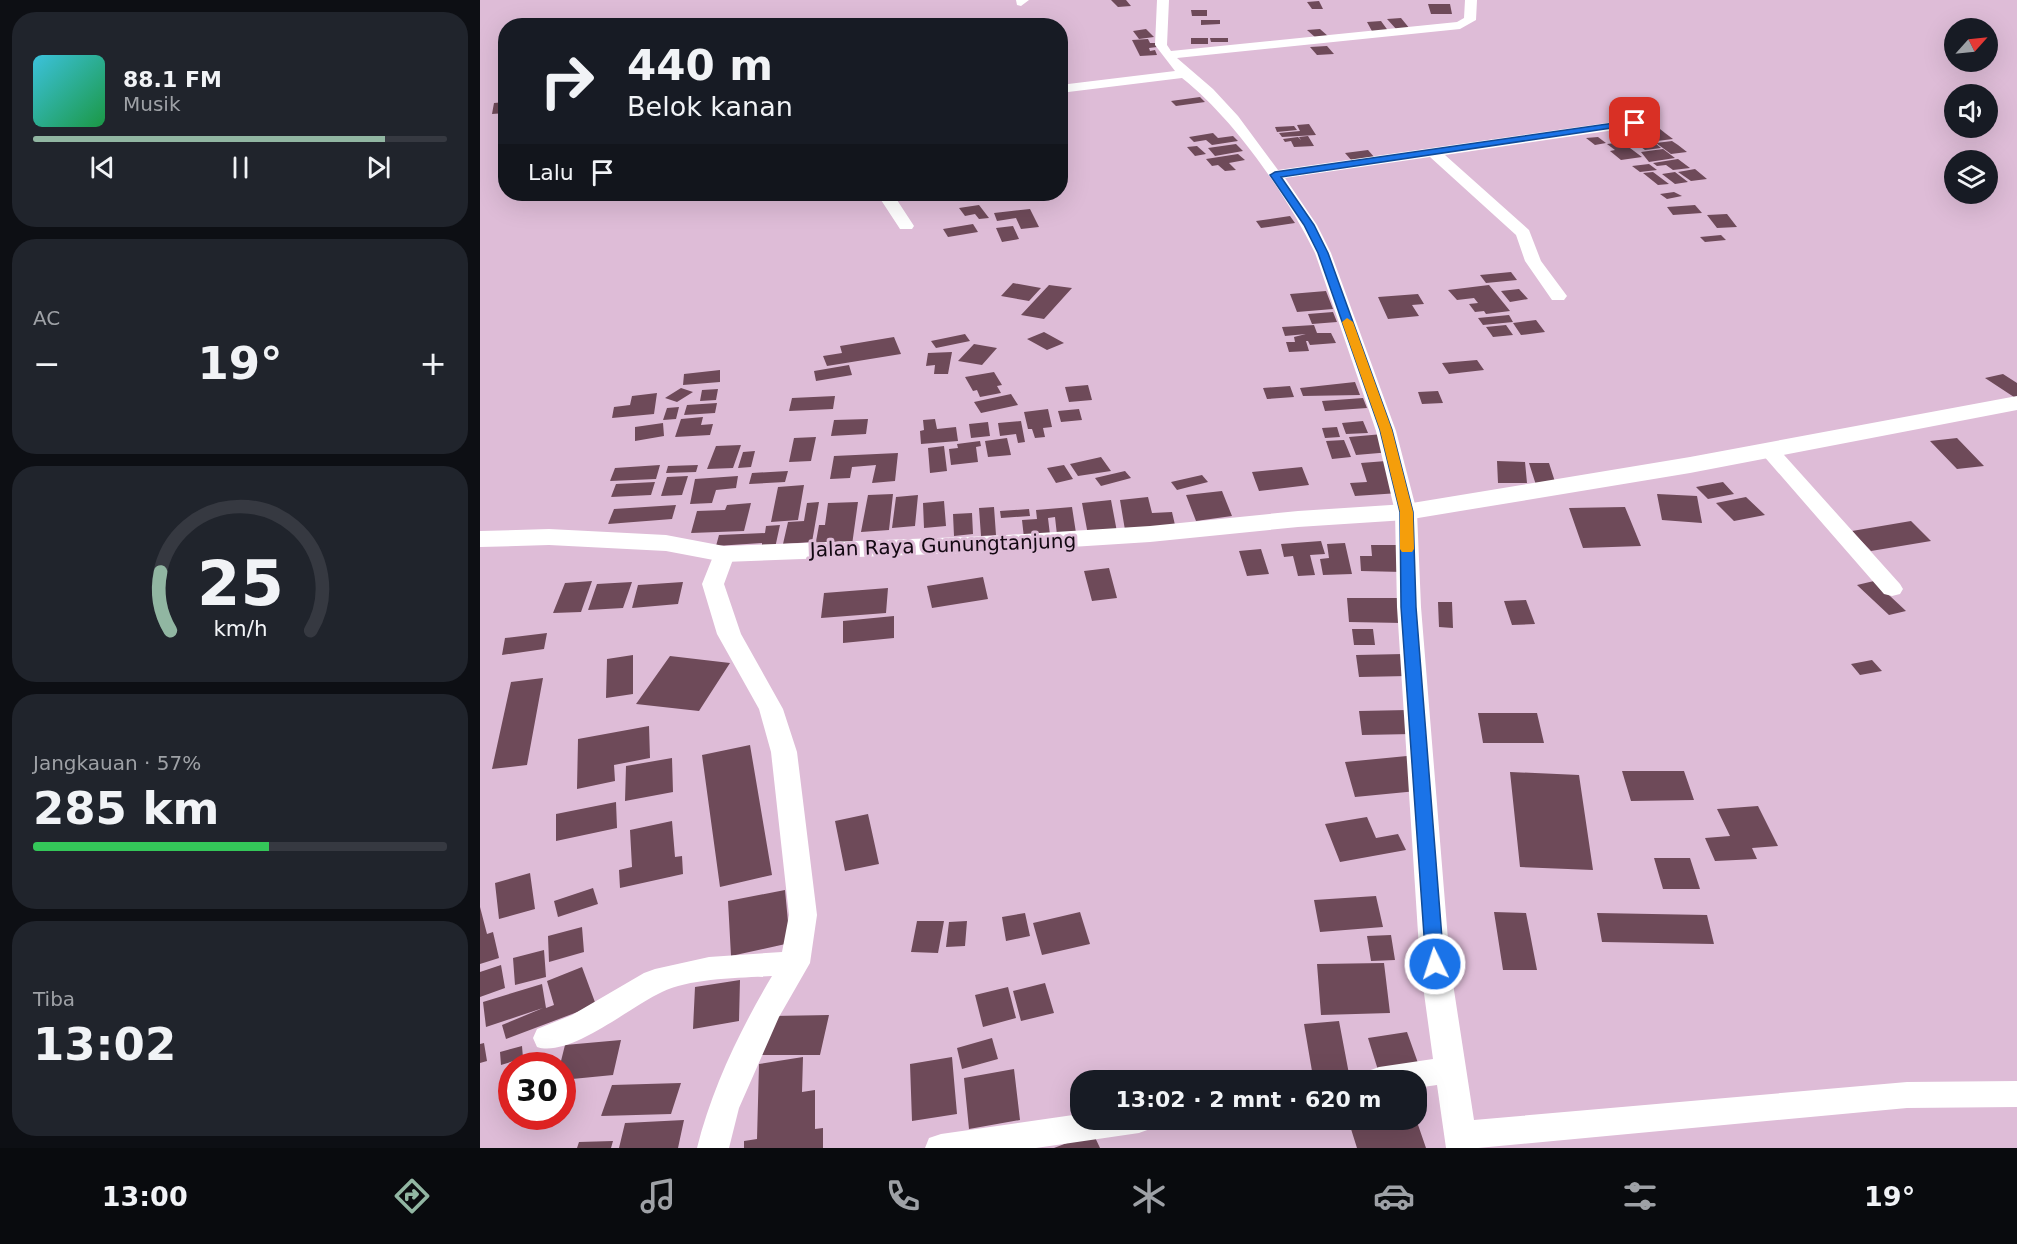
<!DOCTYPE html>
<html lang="id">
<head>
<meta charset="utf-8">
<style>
	body { margin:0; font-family:"DejaVu Sans",sans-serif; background:#20242c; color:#f1f3f6; height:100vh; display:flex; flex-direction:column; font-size:22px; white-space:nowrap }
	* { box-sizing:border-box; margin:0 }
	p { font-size:20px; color:#9ea1a6 }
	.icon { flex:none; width:33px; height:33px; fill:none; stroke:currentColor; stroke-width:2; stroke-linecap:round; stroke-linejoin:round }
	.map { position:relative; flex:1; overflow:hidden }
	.panel { display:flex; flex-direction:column; gap:12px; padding:12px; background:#0d0f14; width:480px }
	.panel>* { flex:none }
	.banner { position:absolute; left:18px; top:18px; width:570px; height:183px; border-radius:24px; box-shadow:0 6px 24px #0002; background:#171b24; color:#f1f3f6; overflow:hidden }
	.needle { width:39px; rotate:63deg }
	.controls { position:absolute; left:1464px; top:18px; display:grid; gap:12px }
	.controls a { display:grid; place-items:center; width:54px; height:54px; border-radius:50%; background:#171b24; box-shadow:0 6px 24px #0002; font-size:30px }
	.speed { position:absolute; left:18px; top:1052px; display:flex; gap:12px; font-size:30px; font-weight:700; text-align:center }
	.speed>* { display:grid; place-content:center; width:78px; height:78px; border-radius:50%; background:#171b24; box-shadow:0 6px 24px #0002; line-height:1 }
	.speed .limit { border:9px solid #d22; background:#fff; color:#111 }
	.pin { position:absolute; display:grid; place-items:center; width:51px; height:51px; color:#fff; margin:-26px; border-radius:12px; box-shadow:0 3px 9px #0006 }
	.me { position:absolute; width:66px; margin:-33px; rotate:356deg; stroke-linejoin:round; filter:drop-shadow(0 0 4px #0008) }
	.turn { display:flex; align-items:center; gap:21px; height:126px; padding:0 30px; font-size:27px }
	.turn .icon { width:78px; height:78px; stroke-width:2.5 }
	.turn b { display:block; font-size:42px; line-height:51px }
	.then { display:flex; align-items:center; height:57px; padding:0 30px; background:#0003; gap:12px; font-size:22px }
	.big { font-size:45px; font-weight:700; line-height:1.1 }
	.panel .card { flex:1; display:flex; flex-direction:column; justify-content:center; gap:9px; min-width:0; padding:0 21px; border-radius:24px; background:#20242c }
	.panel .dial { align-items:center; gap:0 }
	.dial svg { height:156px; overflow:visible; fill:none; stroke:#363941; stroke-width:7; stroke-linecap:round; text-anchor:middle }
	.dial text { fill:#f1f3f6; stroke:none }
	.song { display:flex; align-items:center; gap:18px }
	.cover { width:72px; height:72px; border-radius:9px; background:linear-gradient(135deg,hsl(190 70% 55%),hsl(140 70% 35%)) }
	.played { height:6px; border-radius:3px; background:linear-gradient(90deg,#91b6a2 85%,#363941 85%) }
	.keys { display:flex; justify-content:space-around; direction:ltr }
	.heat { display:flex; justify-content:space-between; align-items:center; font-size:33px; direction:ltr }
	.charge { height:9px; border-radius:4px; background:linear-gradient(90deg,#34c759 57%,#363941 0) }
	.trip { position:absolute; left:590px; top:1070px; width:357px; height:60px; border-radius:24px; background:#171b24; box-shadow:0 6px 24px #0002; font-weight:700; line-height:60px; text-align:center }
	.tabs { display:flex; height:96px; justify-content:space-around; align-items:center; background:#090b0e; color:#9ea1a6 }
	.tabs .icon { width:42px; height:42px }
	.tabs .current { color:#91b6a2 }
	.tabs b { font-size:27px; color:#f1f3f6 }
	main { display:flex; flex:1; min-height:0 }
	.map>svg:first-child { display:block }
	.building { fill:#6e4a59 }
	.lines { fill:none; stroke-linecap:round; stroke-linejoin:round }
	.minor { fill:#fff; fill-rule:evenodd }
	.major { fill:#fff; fill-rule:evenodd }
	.route { fill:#1a73e8; stroke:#114b97; stroke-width:1.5 }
	.slow { fill:#f59e0b }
	.labels { text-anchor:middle; stroke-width:6; stroke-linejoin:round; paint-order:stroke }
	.street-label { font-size:20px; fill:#130812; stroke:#debcd7 }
</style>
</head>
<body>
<main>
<section class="panel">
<div class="card">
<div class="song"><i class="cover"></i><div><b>88.1 FM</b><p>Musik</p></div></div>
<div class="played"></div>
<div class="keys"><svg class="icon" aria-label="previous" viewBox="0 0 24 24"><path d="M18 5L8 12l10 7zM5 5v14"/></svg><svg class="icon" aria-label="pause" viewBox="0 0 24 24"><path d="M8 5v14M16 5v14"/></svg><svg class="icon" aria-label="next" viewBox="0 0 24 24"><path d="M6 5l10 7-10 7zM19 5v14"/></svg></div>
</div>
<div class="card"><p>AC</p>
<div class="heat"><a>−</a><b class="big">19°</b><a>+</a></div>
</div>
<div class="card dial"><svg viewBox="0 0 100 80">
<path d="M14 69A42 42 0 1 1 86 69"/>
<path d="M14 69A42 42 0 0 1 9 39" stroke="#91b6a2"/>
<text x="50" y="56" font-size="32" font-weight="700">25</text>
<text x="50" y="72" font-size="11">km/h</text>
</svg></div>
<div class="card"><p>Jangkauan · 57%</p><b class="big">285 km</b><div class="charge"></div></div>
<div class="card"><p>Tiba</p><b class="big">13:02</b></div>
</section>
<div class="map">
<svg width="1537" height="1148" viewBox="0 0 1537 1148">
	<rect width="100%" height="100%" fill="#debcd7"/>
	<path class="building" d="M631,0H646L651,6L638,7Z
		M839,1L843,9H832L827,2Z
		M948,4H970L972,14H951Z
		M711,10H727V16H712Z
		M921,18L930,29L917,30L907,19Z
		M721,20H740V24L721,25Z
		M901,21L909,32L893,33L887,22Z
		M666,29L674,37L659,39L653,31Z
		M840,29L849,37L836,38L827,30Z
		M711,38H728V44H711Z
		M730,38H748V42H731Z
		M668,39L670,43H675L677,47L669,48L670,51L675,50L677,55L660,56L652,40Z
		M847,46L854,54L837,55L830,47Z
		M720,97L725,102L696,106L691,101Z
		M26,102V113L12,114L14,103Z
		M829,124L836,135L802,137L799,133L820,131L817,125Z
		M814,126L817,130L797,132L795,127Z
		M1180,129L1185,133L1193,139L1177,141L1164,131Z
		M733,133L738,138L753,136L758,141L732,145L726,140L714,142L709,137Z
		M828,136L834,146L814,147L811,141L805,142L803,139L818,137L821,140L819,137Z
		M1167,136L1181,148L1165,150L1149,138Z
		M1118,137L1126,143L1115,145L1106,138Z
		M1150,141L1157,147L1150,148L1162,157L1141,160L1130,151L1145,148L1135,150L1127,144Z
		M1192,141L1198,145L1207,152L1191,154L1176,143Z
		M756,144L763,151L735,156L728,148Z
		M717,146L726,154L715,156L707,147Z
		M1183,149L1195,158L1169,162L1161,152Z
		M888,150L895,158L872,161L865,153Z
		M758,154L765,160L749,163L756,170L745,171L738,165L732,166L726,159Z
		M1198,159L1210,168L1193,170L1186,165L1177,166L1173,163Z
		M1169,164L1177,170L1160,172L1152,166Z
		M1215,169L1227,179L1211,181L1198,172Z
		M1173,172L1189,184L1178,185L1163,173Z
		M1195,172L1208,182L1195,184L1182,174Z
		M1194,192L1202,196L1187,199L1180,194Z
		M499,205L509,218L499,219L495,214L485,216L479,208Z
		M1215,205L1222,213L1193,215L1187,207Z
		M550,209L559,227L541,229L536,218L517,221L514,213Z
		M1247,214L1257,227L1237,228L1227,215Z
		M810,216L815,223L781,228L776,221Z
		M493,224L498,232L468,237L463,229Z
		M533,226L539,239L522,242L516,228Z
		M1241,235L1246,240L1225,242L1220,237Z
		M1031,272L1037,280L1006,283L1000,275Z
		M533,283L561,288L549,301L521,296Z
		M569,285L592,288L564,319L541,315Z
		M1009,285L1030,311L1006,314L1004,311L995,312L989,304L998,303L994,298L977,300L968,290Z
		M1039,289L1048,299L1030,302L1021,291Z
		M846,291L853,309L817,312L810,294Z
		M938,294L944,304L932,305L939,316L908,319L898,297Z
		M853,312L857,322L832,324L828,314Z
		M1029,315L1033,322L1003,325L998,318Z
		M1056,320L1065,332L1041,335L1033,323Z
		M834,325L837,333H851L856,343L830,345L828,341H826L829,351L809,352L806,342H815L814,337L826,334L805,336L802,327Z
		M1026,325L1033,335L1013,337L1006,327Z
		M564,332L584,343L567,350L547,339Z
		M485,334L490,341L456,348L451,341Z
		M414,337L421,354L347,366L343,356L362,353L360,346Z
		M494,344L517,348L502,365L478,361Z
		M472,352L468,374H454L455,365L446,366L448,353Z
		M997,360L1004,370L969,374L962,363Z
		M369,365L372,375L336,381L334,371Z
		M240,370V382L203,385L204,374Z
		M514,372L522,385L517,386L521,393L500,397L497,390L493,391L485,377Z
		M1523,374L1537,383V399L1505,378Z
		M875,382L880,395L823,396L820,388Z
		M608,385L612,400L589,402L585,387Z
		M810,386L814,397L787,399L783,388Z
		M201,388L213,392L197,402L185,398Z
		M238,389L236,400L220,401L222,390Z
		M958,391L963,403L942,404L938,392Z
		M177,393L174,414L132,418L134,407L150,405L152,396Z
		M531,394L538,405L501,413L494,402Z
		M355,396L353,409L309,411L312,398Z
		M883,398L887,408L845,411L842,401Z
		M237,403L235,413L204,415L207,405Z
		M199,407L196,419L183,420L187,408Z
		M568,409L572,427L563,428L565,437L555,438L552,429H548L544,412Z
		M599,409L602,420L581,422L578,411Z
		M223,417L221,425L233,424L230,435L195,437L201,419Z
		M388,419L386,434L351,436L354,420Z
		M455,419L457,429L476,427L478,441L441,444L440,431L444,430L443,420Z
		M541,421L545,442L538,443L536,434L520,436L518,423Z
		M883,421L888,433L866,434L862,423Z
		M508,422L510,436L491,438L489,424Z
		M183,423L184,436L155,441V427Z
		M857,427L860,437L845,438L842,428Z
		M903,434L911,452L876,455L869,437Z
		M336,437L331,461L309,462L314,438Z
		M527,438L531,455L508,457L505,441Z
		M1477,438L1504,466L1477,469L1450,441Z
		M864,440L871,457L852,459L846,441Z
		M500,441L501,446L496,447L498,462L471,465L469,449L478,448L477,444Z
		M261,445L253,468L227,469L236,446Z
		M464,446L467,471L450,473L448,448Z
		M275,451L271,467L258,468L263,452Z
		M418,453L415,481L392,483L396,465L372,467L370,478L350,479L354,456Z
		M621,457L631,471L598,476L590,464Z
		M906,461L919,493L875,496L870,483L887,482L881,463Z
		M1017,461L1045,462L1047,483H1018Z
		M1049,463H1069L1076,485H1056Z
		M180,465L176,479L130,481L135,468Z
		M218,465L216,472L186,473L188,466Z
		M584,465L593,479L576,483L567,468Z
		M822,467L829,485L779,491L772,472Z
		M308,471L305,482L269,484L272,473Z
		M645,471L651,478L621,486L615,478Z
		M722,475L728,482L697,490L691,482Z
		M208,476L202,495L181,496L187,477Z
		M258,476L256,488L236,490L232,503L210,504L215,479Z
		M175,482L171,495L131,497L136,484Z
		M1243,482L1254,494L1228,499L1216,487Z
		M324,485L318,520L291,522L298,487Z
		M742,491L752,516L716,521L706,495Z
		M413,494L409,530L381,532L388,495Z
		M1177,494L1217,496L1222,523L1182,520Z
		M438,495L435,526L412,528L416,497Z
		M668,497L672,513L692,512L695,525L645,530L640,500Z
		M1266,497L1285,515L1254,521L1236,503Z
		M631,500L637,532L608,535L602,503Z
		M464,501L466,526L444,528L443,503Z
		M339,502L332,542L303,544L308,522L324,521L327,503Z
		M378,502L372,545L335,547L339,525H345L348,503Z
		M271,503L264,531L211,533L217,511L245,510L247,505Z
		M196,505L192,519L128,524L134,509Z
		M514,507L516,535L501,536L499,508Z
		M592,507L596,533L577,535L575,517L568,518L570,535L544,538L542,520L557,519L556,510Z
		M1145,507L1161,546L1103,548L1089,508Z
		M549,509L550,516L521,518L520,511Z
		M492,513L493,534L474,536L473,514Z
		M1431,521L1451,541L1391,551L1372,531Z
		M300,525L295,548L282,549V543L236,546L239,535L285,533L286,526Z
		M841,541L845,554L830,555L835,575L818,576L813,556L804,557L801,544Z
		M865,543L872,574L843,575L840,559L849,558L847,544Z
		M891,545H920L923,572L881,571L880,556H892Z
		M781,549L789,574L767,576L759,551Z
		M629,568L637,598L612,601L604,571Z
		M503,577L508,599L452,608L447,586Z
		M112,581L101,612L73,613L85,583Z
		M1394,581L1426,611L1409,615L1377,585Z
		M152,582L143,608L108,610L117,584Z
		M203,582L198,604L152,608L158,585Z
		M408,588L406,613L341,618L344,593Z
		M867,598H920L923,623L869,622Z
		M1046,600L1055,624L1032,625L1024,601Z
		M958,602H972L973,628L959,627Z
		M414,616V638L363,643V621Z
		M872,629H893L895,645H874Z
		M67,633L64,649L22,655L25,638Z
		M923,654L927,676L879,677L876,655Z
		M153,655V694L126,698L127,659Z
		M190,656L250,663L219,711L156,704Z
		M1392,660L1402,671L1380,675L1371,664Z
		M63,678L47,765L12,769L31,682Z
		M928,710L932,734L882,735L879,711Z
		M998,713H1057L1064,743H1003Z
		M169,726L170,758L134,765L135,781L97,789L98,739Z
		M270,745L292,875L240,887L222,755Z
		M927,756L937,791L875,797L865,762Z
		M192,758L193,792L145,801L146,766Z
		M1142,771H1204L1214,800L1151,801Z
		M1030,772L1099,775L1113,870L1040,867Z
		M136,802L137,828L76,841V814Z
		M1278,806L1298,846L1272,848L1277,859L1235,861L1225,838L1250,836L1237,809Z
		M388,814L399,864L365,871L355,821Z
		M887,817L896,838L918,834L926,850L860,862L845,824Z
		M192,821L195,857L202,856L203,874L140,888L139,870L152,867L150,830Z
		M1174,858H1210L1220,889H1183Z
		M50,873L55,909L19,919L15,883Z
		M113,888L118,904L78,917L74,901Z
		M305,890L310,943L251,956L248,901Z
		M896,896L903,927L840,932L834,900Z
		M0,907L7,934L13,932L19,958L0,964Z
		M600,912L610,944L562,955L553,923Z
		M1014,912L1046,913L1057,970H1023Z
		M545,913L550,936L526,941L522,917Z
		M1117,913L1227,915L1234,944L1122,942Z
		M437,921H464L458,953L431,952Z
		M487,921L485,946L466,947L469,922Z
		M102,927L104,952L69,962L68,936Z
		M911,935L915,960L891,961L887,936Z
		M64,950L66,977L35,985L33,958Z
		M904,963L910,1013L841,1015L837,964Z
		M21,965L25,988L0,997V972Z
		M102,967L116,1005L26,1039L22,1025L63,1008L6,1027L3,1002L62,984L66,1008L74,1005L67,981Z
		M260,980L259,1021L213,1029L215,987Z
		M565,983L574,1013L541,1021L533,991Z
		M528,987L536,1018L503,1027L495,995Z
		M349,1015L340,1055H281L292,1016Z
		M859,1021L869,1074L833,1077L824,1024Z
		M927,1032L938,1063L898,1070L888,1038Z
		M512,1038L518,1059L482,1069L477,1048Z
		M141,1040L133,1075L82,1080V1065H80L85,1045Z
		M4,1043L7,1061L0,1063V1044Z
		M42,1046L43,1058L21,1065L20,1052Z
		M323,1057L322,1092L335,1090V1129L343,1128V1148H264V1141L277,1139L279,1064Z
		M472,1057L477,1114L432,1121L430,1064Z
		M534,1069L540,1120L489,1129L484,1078Z
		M201,1083L191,1114L121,1116L132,1085Z
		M936,1119L946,1148H877L871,1129Z
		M204,1120L198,1148H139L145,1123Z
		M613,1133L620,1148H574Z
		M133,1141L131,1148H97L99,1142Z"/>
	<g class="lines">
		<path class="minor" d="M536,0H549L541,6L537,5Z
			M677,0H689L687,45L691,51L977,22L984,18L985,0H997L996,20L980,29L697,58L733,89L758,116L798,170L1155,119L1162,123L1155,127L965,155L1049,230L1061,261L1087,296L1084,300H1072L1045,261L1036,235L950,157L805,178L837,225L851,253L916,431L937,512L941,607L970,964L994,1120L1427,1082L1537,1081V1107L1427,1108L998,1148H966L957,1085L936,1088V1080H883L888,1071L899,1067L953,1059L940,964L917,607L915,512L896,431L835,253C806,194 754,119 702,78L580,93V85L695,71L675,45Z
			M401,194H415L417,200L434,226L432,229H420L401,200Z
			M1289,444L1296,446L1420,584L1423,589L1420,594L1412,596L1404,594L1282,454L1279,450L1282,446Z
			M244,547L252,549L255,554L244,584L261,634L303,709L317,752L337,915L330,963L299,1017L259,1108L249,1148H217C232,1088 260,1030 292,976C260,978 210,978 182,992C151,1006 90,1058 57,1047L53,1038L57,1029L92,1015L164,973L175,969L229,957L302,952L309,915L291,752L279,709L237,634L222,584L236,549Z
			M600,1114V1119H675L670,1129L659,1133L556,1148H445L449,1138L461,1134Z"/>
		<path class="major" d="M1537,396V410L1210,473L926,520L818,527L670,542L511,552L244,562L186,551L69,545L0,547V531L69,529L186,535L244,546L511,536L670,526L818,511L926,504L1210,457Z"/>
	</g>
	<path class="route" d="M1155,120L1158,121V124L801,177L834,225L848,253L912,430L933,512L936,607L964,964L961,969L955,971L948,969L946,964L921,607L920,512L900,430L838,253L824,225L790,175L795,172Z"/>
	<path class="slow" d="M867,318L873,322L912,430L933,512L934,549L932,552H922L920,549V512L900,430L862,322Z"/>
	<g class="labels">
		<g class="street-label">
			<text transform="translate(463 545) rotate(-2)" y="7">Jalan Raya Gunungtanjung</text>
		</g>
	</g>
</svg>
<div class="controls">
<a><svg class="needle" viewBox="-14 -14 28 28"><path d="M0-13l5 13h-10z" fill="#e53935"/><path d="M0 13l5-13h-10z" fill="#9ea1a6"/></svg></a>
<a><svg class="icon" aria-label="sound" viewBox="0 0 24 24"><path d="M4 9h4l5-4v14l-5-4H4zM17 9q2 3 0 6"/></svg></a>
<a><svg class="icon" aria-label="layers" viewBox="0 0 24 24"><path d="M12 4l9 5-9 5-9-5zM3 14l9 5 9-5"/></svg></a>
</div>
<div class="speed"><div class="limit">30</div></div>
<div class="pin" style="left:1155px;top:123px;background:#d93025"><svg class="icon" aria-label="arrive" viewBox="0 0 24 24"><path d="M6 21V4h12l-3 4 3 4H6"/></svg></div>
<svg class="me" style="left:955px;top:964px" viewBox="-20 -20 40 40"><circle r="17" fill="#1a73e8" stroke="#fff" stroke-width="3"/><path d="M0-11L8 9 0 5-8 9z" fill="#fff"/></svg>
<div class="trip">13:02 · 2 mnt · 620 m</div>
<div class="banner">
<div class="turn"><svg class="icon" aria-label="right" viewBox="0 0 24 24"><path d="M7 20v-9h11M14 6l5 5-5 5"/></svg><div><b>440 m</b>Belok kanan</div></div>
<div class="then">Lalu<svg class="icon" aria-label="arrive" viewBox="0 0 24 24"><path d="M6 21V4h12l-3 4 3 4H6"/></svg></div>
</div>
</div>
</main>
<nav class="tabs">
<b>13:00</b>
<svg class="icon current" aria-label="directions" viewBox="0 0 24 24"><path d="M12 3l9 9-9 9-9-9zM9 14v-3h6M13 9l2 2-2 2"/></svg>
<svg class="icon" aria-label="music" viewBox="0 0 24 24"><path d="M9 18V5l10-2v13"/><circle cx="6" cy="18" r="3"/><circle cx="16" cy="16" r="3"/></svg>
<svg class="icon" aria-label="phone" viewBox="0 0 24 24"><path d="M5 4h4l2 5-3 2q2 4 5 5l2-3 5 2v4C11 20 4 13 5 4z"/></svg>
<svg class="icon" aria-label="climate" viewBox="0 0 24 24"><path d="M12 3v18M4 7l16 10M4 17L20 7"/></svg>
<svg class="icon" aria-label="car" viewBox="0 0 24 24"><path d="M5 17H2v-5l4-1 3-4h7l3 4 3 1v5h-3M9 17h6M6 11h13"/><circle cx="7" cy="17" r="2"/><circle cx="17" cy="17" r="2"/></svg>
<svg class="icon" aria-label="filters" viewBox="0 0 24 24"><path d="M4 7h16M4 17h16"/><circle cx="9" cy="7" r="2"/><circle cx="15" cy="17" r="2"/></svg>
<b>19°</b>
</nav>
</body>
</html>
